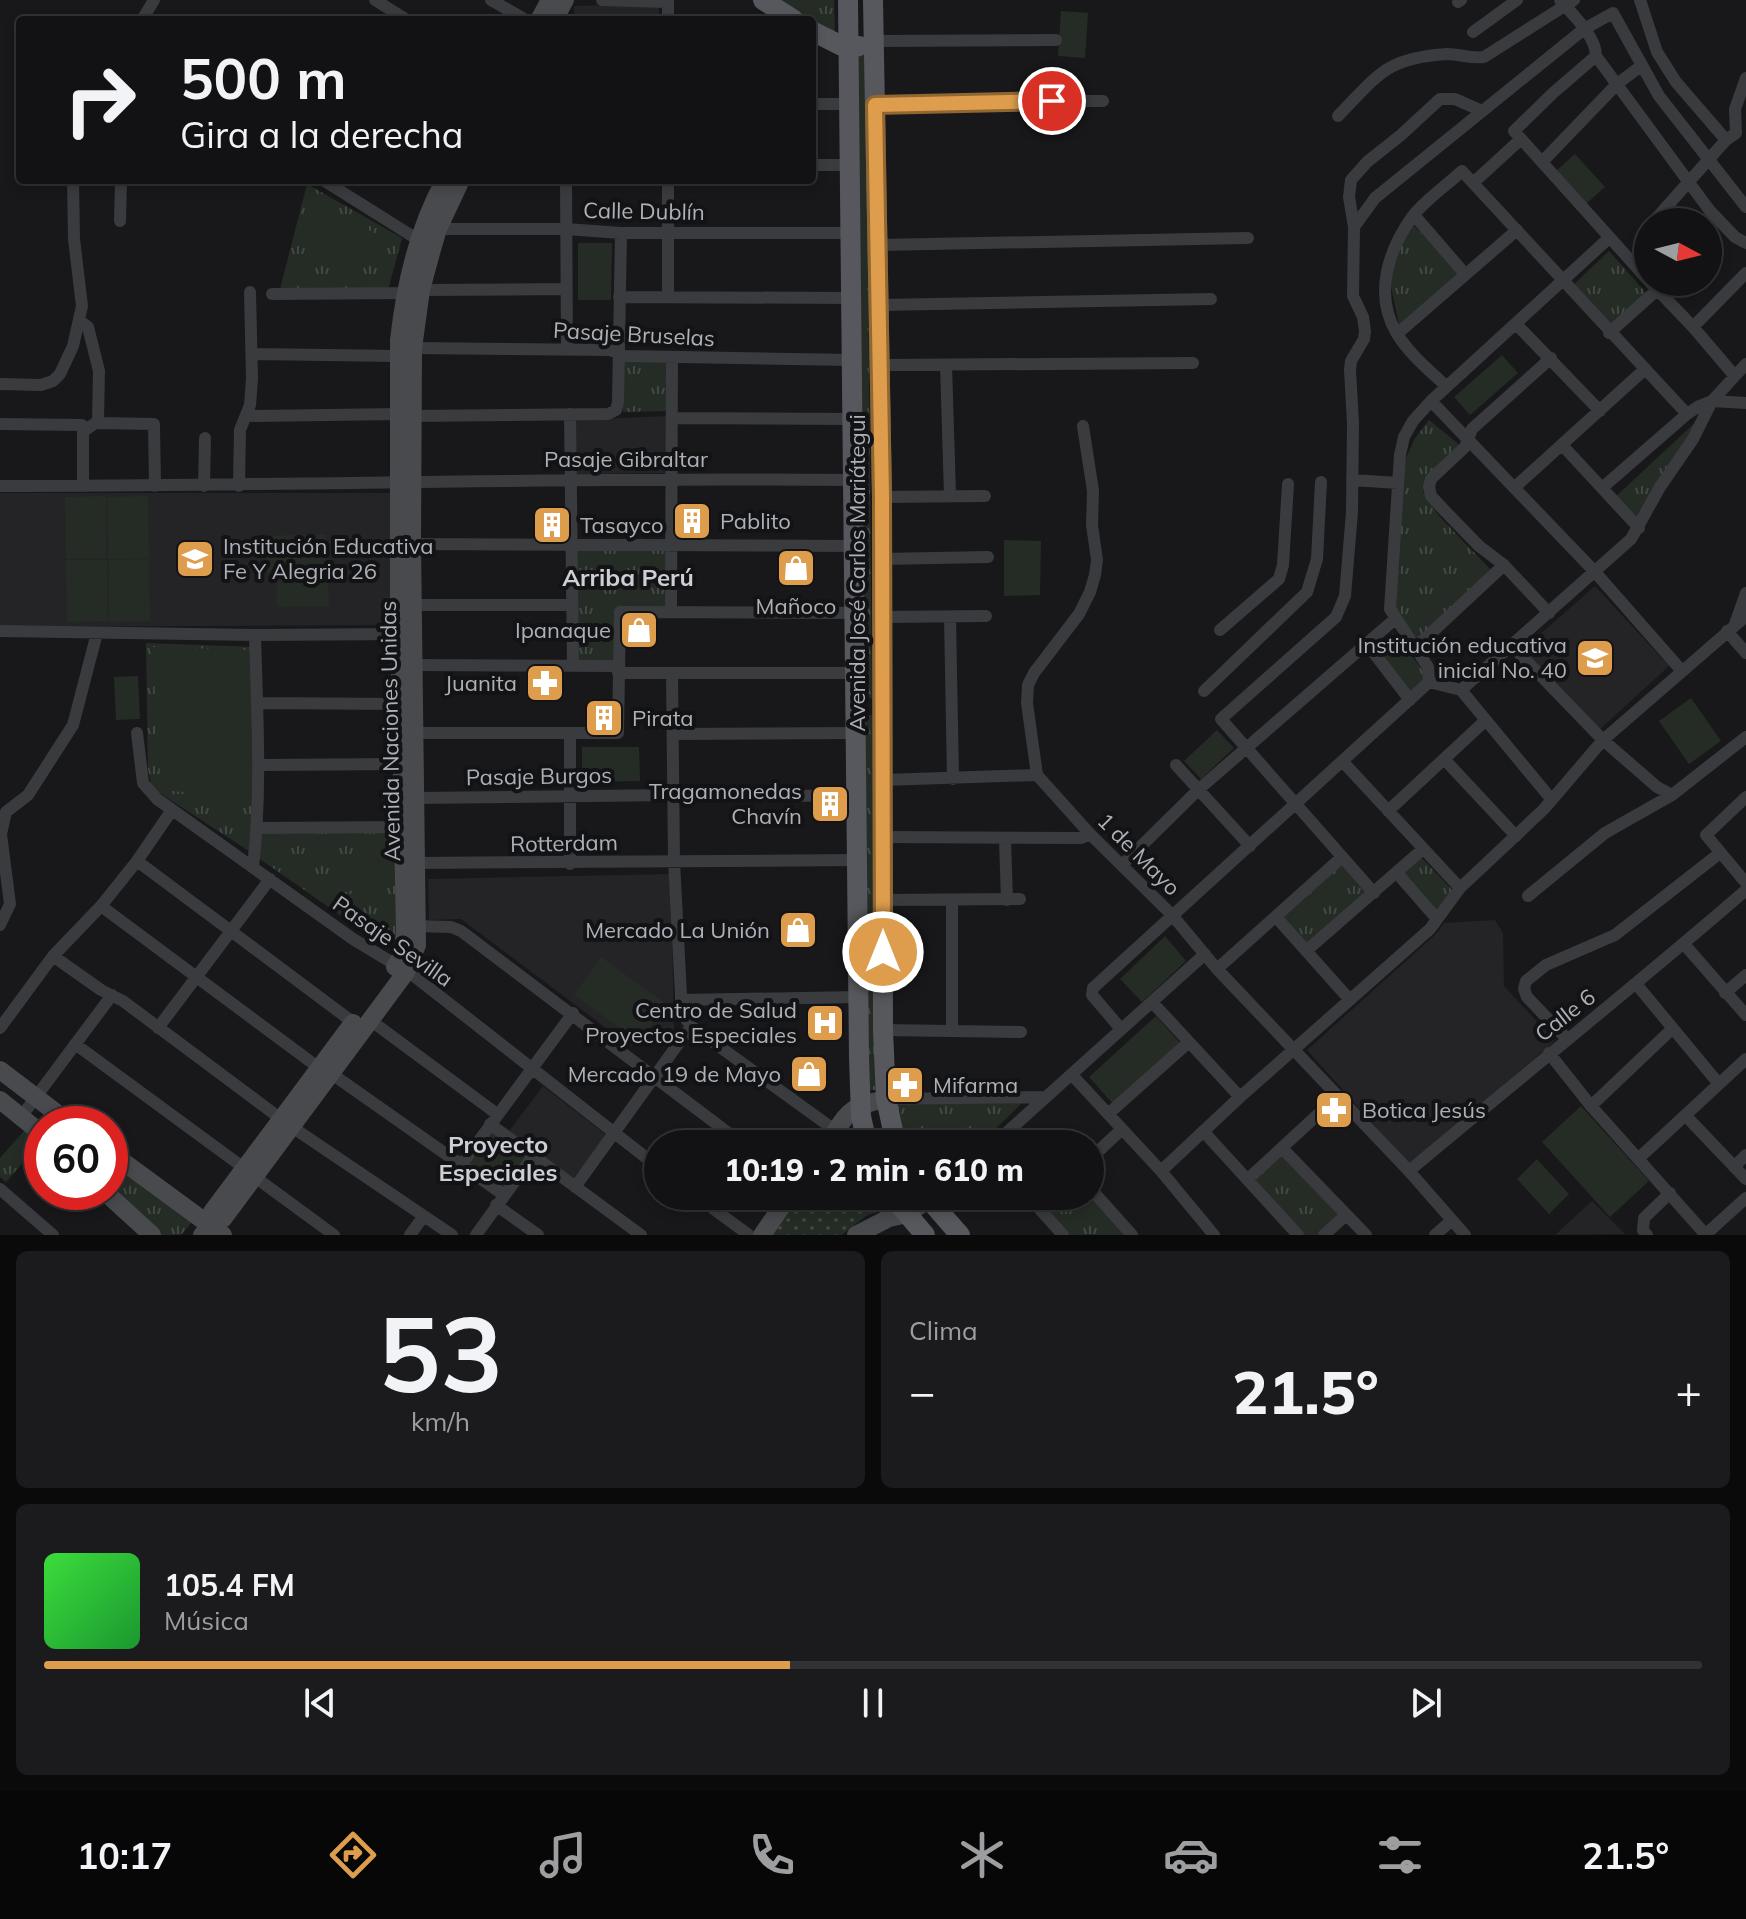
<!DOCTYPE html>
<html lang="es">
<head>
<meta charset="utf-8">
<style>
	body { margin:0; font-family:Mulish,sans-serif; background:#1b1b1d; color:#f1f3f6; height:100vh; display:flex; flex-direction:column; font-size:30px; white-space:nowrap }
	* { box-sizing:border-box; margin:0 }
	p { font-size:26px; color:#9c9ea0 }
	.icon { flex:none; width:44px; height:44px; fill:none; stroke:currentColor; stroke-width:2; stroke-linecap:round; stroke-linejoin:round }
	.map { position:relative; height:1235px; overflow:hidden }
	.drawer { display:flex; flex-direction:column; gap:16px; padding:16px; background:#0a0a0b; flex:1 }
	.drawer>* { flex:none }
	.top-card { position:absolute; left:16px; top:16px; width:800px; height:168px; border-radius:8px; box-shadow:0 4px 12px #0003,0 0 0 2px #313234; background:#121214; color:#f1f3f6; overflow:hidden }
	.needle { width:52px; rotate:97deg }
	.controls { position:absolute; left:1634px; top:208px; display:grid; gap:16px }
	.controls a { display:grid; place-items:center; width:88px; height:88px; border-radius:50%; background:#121214; box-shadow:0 4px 12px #0003,0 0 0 2px #313234; font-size:40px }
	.speed { position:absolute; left:24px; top:1106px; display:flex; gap:16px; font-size:40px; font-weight:700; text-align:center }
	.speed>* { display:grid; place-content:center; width:104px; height:104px; border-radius:50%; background:#121214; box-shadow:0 4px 12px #0003,0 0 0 2px #313234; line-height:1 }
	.speed .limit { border:12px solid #d22; background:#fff; color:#111 }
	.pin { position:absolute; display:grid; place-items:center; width:68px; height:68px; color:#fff; margin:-34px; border:4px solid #fff; border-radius:50%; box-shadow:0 2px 8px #0007 }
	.me { position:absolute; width:88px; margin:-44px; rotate:0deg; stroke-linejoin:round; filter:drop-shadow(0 0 6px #0008) }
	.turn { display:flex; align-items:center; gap:28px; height:168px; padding:0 32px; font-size:36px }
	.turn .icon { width:104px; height:104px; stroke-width:2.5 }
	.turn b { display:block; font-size:56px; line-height:68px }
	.big { font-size:60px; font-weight:800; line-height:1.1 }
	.drawer .widget { flex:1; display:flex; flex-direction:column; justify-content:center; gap:12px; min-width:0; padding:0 28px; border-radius:12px; background:#1b1b1d }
	.drawer .dial { align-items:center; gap:0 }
	.dial b { font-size:104px; line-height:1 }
	.song { display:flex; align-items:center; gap:24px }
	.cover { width:96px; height:96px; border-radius:12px; background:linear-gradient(135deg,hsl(120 70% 55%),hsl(130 70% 35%)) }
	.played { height:8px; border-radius:4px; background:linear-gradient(90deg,#de9d4c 45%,#313234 45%) }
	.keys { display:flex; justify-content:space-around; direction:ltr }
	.heat { display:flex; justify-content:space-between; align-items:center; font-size:44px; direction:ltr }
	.drawer .tiles { flex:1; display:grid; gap:16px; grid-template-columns:1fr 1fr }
	.widget:last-child { grid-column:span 2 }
	.trip { position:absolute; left:644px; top:1130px; width:460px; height:80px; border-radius:40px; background:#121214; box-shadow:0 4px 12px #0003,0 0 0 2px #313234; font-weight:800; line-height:80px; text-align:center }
	.menu { display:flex; height:128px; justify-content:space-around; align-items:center; background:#070708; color:#9c9ea0 }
	.menu .icon { width:56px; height:56px }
	.menu .active { color:#de9d4c }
	.menu b { font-size:36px; color:#f1f3f6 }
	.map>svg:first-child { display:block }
	.built { fill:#242427 }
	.grass { fill:url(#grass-tufts) }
	.garden { fill:url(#garden-dots) }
	.pitch { fill:#252c25 }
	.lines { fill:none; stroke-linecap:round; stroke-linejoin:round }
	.street { stroke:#393b3e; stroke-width:12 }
	.secondary { stroke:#484a4e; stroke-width:18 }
	.primary { stroke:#56585d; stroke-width:20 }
	.route-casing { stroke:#906631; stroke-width:20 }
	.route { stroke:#de9d4c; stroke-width:14 }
	.labels { text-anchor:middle; stroke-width:8; stroke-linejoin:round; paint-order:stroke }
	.street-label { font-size:22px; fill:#acb1b8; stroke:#131315 }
	.poi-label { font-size:22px; fill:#acb1b8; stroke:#131315; text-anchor:end }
	.neighbourhood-label { font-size:24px; font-weight:bold; fill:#cccfd5; stroke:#131315 }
</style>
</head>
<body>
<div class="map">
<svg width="1746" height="1235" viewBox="0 0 1746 1235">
	<defs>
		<pattern id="grass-tufts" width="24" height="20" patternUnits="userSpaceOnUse" patternTransform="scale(2)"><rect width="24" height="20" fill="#252c25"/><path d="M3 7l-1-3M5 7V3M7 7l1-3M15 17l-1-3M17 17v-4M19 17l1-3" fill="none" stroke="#424843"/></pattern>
		<pattern id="garden-dots" width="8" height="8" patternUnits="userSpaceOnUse" patternTransform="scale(2)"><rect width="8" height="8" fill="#252c25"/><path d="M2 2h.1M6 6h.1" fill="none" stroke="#424843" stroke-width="1.8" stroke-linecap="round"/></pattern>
	</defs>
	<rect width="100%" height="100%" fill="#18181a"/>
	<path class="built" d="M659,4V20H574V6Z
		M668,416L667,473L576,474L575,420Z
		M0,493H390V625L0,627Z
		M1595,586L1669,666L1598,731L1521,651Z
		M671,874L674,1033L661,1044L630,1046L461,919L429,920L428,879Z
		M1495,920L1503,933L1504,986L1555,1041L1410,1165L1307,1050L1436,934L1444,923Z
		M543,1086L606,1135L573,1179L509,1131Z
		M1592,1201L1625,1234L1555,1235Z"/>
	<path class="grass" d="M775,0H834L835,38L812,23V20H807Z
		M866,54L872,698L861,699L850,57Z
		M307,184L402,238L388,290L280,289Z
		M1411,223L1462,273L1400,329L1389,277Z
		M1609,251L1647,294L1609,329L1570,288Z
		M623,357L669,358L668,411L623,412Z
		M1701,417L1636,531L1610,502Z
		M1429,420L1461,446L1424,482L1423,492L1439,516L1491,570L1417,640L1395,612L1404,463L1415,438Z
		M572,548L670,550L669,610H618L616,664L575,662Z
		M1393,633L1425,673L1424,682L1409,695L1374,650Z
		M146,643L254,647L252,853L152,788L148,769Z
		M861,715H873L879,1090H866Z
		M399,828L401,925L390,950L257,857L260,829Z
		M1422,858L1453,891L1436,911L1401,873Z
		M1343,863L1370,892L1308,946L1281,917Z
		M1023,1102L980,1144H902L893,1105Z
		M491,1127L530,1157L504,1192L464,1164Z
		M24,1131L39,1144L6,1182L0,1177V1158Z
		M1281,1154L1339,1214L1317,1235H1303L1254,1178Z
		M110,1162L192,1222L181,1235H159L110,1192Z
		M1061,1196H1090L1128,1235H1068L1045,1211Z"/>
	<path class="garden" d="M795,1196H889L890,1207L866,1216L842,1235H766Z"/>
	<path class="pitch" d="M1061,11L1088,13L1085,58L1058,56Z
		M1575,154L1605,187L1586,204L1556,171Z
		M323,205L376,234L359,267L304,237Z
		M578,243H612L611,300H578Z
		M1502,355L1518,373L1470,415L1454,397Z
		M106,496V558L66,559L65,497Z
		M148,496L149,558L108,559L107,497Z
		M326,534L327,570L267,572L266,536Z
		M1004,540L1041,541L1040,595L1004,596Z
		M149,559L150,621L109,622L108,560Z
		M66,560H107L108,621L67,622Z
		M328,578L329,606L277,607V579Z
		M152,647L251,650L256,798L161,790Z
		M138,676L140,719L116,720L114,677Z
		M1691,698L1721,741L1689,764L1659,721Z
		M1217,730L1234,748L1201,779L1184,761Z
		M582,747H639L640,781L582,782Z
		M379,858L382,885L340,893L337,865Z
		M1165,936L1186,961L1142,1002L1120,979Z
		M601,957L666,1004L639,1042L574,995Z
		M1156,1016L1181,1044L1114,1105L1089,1077Z
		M1581,1106L1649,1181L1610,1217L1542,1142Z
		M1537,1159L1569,1194L1549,1214L1517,1179Z"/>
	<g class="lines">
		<path class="street" d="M375,0L407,20
			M491,0L526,20
			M602,0L668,2
			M1560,0C1573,15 1596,36 1596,56L1710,211L1735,237L1746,243
			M1640,0L1657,52L1676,82L1726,140
			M1458,2L1461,0
			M142,20L154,0
			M668,20V2
			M1473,32L1517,0
			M874,41L1056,40
			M1596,56L1553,93L1514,131L1648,280
			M812,104H848
			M875,105L961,101H1103
			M1338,116C1379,74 1386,58 1447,54C1460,54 1471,59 1484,57L1574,0
			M1542,162L1617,84L1641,66
			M812,165H849
			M323,180L420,241
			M566,180L567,349
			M1473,183L1687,414
			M1414,215L1465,274
			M120,221L121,180
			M1653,222L1726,140L1736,133L1735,109L1746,78
			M1354,227L1375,198L1584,29L1613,13L1659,96L1746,207
			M438,229H566L621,233H850
			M879,245L1248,238
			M1650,282L1693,327L1734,375
			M272,294L405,293L421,290L566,289
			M668,296V180
			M619,297L850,298
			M879,305L1211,299
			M80,321L88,327L99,371L98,421L83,432V486
			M1517,325L1600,411
			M1693,327L1746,273
			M1609,333L1657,290
			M1397,334L1517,230
			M413,348L610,350L625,356L852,360
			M252,354L398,356
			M880,365L1193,363
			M946,365L950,495
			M0,384L41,385L53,381L60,374L73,346L82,306L74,239L73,180
			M1446,386C1429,370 1408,353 1396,332C1374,294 1388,251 1412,217C1425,200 1446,186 1462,171L1473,183L1521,139
			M1431,401L1595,572L1681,670
			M570,414L573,665
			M246,416L399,414
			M412,416L608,414L616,410L618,402L621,233
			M672,418L853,419
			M97,423L154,424L155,486
			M0,424L82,425L86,428
			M1083,426L1093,491L1092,525L1097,560L1095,575L1090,592L1079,614L1034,673L1028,685L1027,703L1037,775L1090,834L1172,915L1217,969L1409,1171L1465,1235
			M1563,446L1639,528
			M1352,480L1398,483
			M0,486C285,486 569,477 853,480
			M204,486L205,438
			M239,486L240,430L250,405L252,379L250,292
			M1515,487L1644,370
			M1602,488L1687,414L1699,406L1712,401L1746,364
			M882,497L985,496
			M412,544L855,546
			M882,559L988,557
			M413,605H571
			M671,612L672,357
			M1549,613L1504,565L1479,546L1445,511L1431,496L1429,487L1431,479L1465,447L1472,429L1551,358
			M882,617L986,616
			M950,617L953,779
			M1735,624L1746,593
			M1220,630L1279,579L1283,565L1288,484
			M0,631L255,635L406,634
			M1727,631L1746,653
			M1367,644L1410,700
			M1512,646L1603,740L1657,787L1672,795
			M1416,647L1504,565
			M413,665L618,666
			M618,673H855
			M672,673L674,861L682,1014L691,1026L836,1131
			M1429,682L1428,667L1390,609L1400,455L1404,437L1413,421L1431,401L1609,238
			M1429,682L1461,690L1552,800
			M1461,690L1631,539L1660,487L1693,439L1712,401L1746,403
			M1204,691L1307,592L1317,559L1321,482
			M257,703L399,704
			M137,733L143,783L157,799L353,939L414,976L658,1167
			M414,733H618L620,612L855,613
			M570,733V864
			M673,734L855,733
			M1444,759L1516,836
			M1343,762L1460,888
			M259,765L401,764
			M1176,765L1250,846
			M883,780L1037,775
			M1746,797L1706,835L1746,883
			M415,798L673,795L856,796
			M1388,811L1486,720
			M258,828L402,827
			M883,837L1081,838L1090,834
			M1005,840L1007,900
			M137,861L354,1023
			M416,863L857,860
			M1122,865L1198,790L1395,619
			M253,867C262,790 257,712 255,635
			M1397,873L1437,919
			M1374,893L1221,719L1336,617L1345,596L1352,512L1353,423L1350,370L1351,361L1364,339L1365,331L1363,317L1353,296L1354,227L1349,197L1351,180L1367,162L1401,135L1440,99H1455L1482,111
			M1528,896L1605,833L1672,795L1746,737
			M883,900L1020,899
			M952,901V1031
			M101,906L319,1068
			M1276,917L1350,1000
			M0,925L10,904L1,834L6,812L28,795L73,725L97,633
			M412,926L451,927L461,931L743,1144
			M1684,944L1746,1015
			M1306,951L1423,849
			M53,956L101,990L123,1001L281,1119
			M1217,969L1342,857
			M1637,985L1719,1084
			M1725,993L1746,975
			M681,1000L858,997
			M1152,1002L1240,1097
			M370,1020L497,1114
			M0,1028L53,956L101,906L137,861L172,810
			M158,1028L270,879
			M1121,1029L1092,995L1093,988L1429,682
			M883,1030L1021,1032
			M1567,1039L1527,997L1524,989L1526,981L1546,965L1615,935L1720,853
			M75,1044L244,1168
			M1549,1053L1591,1106L1706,1235
			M332,1074L504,1195
			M1072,1075L1161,1171L1214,1235
			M886,1099L1046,1097
			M1591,1106L1671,1030
			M1108,1114L1189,1042
			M1685,1115L1746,1179
			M21,1117L112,995
			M490,1124L641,1235
			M292,1127L452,1235
			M1203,1131L1298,1235
			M994,1144L1205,954
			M1282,1148L1366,1235
			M1639,1158L1746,1059
			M1090,1159L1122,1129
			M461,1165L573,1013
			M1734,1167L1746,1155
			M1161,1171L1240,1097L1430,929L1460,888L1544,809L1603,740L1746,616
			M1409,1171C1521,1077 1635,986 1746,890
			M255,1177L334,1235
			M1248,1179L1338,1096
			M575,1187L691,1026
			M1090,1188L1132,1235
			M0,1189L53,1235
			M696,1196L749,1235
			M1028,1196L1063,1235
			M496,1205L538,1235
			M1038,1207L1051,1196
			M410,1235L423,1217
			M476,1235L533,1156
			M1324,1235L1346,1215
			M1435,1235L1452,1220
			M1647,1235L1643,1230L1644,1218L1670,1193
			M1705,1235L1746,1198"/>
		<path class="secondary" d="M539,20L550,0
			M554,20L565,0
			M395,967L403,953L405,930L399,634V340C405,286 418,228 445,180
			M0,1070L71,1124
			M0,1100L42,1134
			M827,1144C849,1112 846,1107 886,1099
			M110,1152L223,1235
			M105,1192L152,1235
			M213,1218L212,1212L353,1023
			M202,1235L214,1221L223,1219L406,972L417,945L412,544L413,348L421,290L431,253L438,229L461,180
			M762,1235L789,1196
			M856,1235L889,1218L907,1214L929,1199"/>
		<path class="primary" d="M763,0L794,20
			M848,0L859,1058L861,1116L867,1144
			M873,0L882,497L883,1030L886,1099L896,1144
			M812,31L848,49L859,46
			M892,1196L925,1235
			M926,1196L960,1235"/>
	</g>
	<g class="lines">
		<g class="route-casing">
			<path id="route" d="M883,952L882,497L875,105L1052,101"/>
		</g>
		<use href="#route" class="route"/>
	</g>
	<defs>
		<g id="building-square" transform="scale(2)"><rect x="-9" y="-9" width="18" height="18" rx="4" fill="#de9d4c" stroke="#131315"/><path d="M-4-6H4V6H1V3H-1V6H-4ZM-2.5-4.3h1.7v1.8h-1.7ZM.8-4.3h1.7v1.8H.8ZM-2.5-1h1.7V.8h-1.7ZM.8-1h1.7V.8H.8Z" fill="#fff"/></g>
		<g id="school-square" transform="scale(2)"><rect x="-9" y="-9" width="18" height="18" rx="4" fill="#de9d4c" stroke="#131315"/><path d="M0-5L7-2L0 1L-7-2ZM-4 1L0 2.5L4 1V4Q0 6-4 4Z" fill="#fff"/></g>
		<g id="shop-square" transform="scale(2)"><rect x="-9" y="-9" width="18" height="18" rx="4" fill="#de9d4c" stroke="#131315"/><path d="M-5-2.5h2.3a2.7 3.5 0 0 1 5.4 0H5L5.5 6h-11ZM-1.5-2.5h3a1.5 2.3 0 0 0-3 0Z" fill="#fff"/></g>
		<g id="pharmacy-square" transform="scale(2)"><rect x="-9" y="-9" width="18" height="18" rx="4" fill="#de9d4c" stroke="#131315"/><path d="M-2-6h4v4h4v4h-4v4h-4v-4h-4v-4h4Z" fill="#fff"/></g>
		<g id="hospital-square" transform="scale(2)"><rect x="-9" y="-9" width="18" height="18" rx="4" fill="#de9d4c" stroke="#131315"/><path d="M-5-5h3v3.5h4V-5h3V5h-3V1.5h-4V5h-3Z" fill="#fff"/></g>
	</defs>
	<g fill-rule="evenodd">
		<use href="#building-square" x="692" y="521"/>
		<use href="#building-square" x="552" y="525"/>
		<use href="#school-square" x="195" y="559"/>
		<use href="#shop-square" x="796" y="568"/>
		<use href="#shop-square" x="639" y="630"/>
		<use href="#school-square" x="1595" y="658"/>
		<use href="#pharmacy-square" x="545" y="683"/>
		<use href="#building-square" x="604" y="718"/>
		<use href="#building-square" x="830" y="804"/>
		<use href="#shop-square" x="798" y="930"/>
		<use href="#hospital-square" x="825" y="1023"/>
		<use href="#shop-square" x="809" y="1074"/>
		<use href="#pharmacy-square" x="905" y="1085"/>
		<use href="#pharmacy-square" x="1334" y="1110"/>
	</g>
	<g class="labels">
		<g class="street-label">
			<text transform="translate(644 211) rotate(1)" y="8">Calle Dublín</text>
			<text transform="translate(634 334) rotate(3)" y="8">Pasaje Bruselas</text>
			<text x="626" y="467">Pasaje Gibraltar</text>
			<text transform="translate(857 573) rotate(-90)" y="8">Avenida José Carlos Mariátegui</text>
			<text transform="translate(390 731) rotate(-91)" y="8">Avenida Naciones Unidas</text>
			<text transform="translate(539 776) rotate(-1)" y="8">Pasaje Burgos</text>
			<text transform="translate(564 843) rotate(-1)" y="8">Rotterdam</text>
			<text transform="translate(1139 854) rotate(45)" y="8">1 de Mayo</text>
			<text transform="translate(393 941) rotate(35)" y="8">Pasaje Sevilla</text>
			<text transform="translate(1565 1015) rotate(-38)" y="8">Calle 6</text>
		</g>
		<g class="poi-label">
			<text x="720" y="529" text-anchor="start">Pablito</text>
			<text x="580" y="533" text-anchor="start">Tasayco</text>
			<text x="223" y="554" text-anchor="start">Institución Educativa<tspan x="223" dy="25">Fe Y Alegria 26</tspan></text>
			<text x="796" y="614" text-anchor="middle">Mañoco</text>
			<text x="611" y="638">Ipanaque</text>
			<text x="1567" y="653">Institución educativa<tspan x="1567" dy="25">inicial No. 40</tspan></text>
			<text x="517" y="691">Juanita</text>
			<text x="632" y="726" text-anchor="start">Pirata</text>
			<text x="802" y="799">Tragamonedas<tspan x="802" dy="25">Chavín</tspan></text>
			<text x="770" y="938">Mercado La Unión</text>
			<text x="797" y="1018">Centro de Salud<tspan x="797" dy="25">Proyectos Especiales</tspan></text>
			<text x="781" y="1082">Mercado 19 de Mayo</text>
			<text x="933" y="1093" text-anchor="start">Mifarma</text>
			<text x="1362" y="1118" text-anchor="start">Botica Jesús</text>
		</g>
		<g class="neighbourhood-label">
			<text x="628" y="586">Arriba Perú</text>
			<text x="498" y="1153">Proyecto<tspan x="498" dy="28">Especiales</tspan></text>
		</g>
	</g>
</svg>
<div class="controls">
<a><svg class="needle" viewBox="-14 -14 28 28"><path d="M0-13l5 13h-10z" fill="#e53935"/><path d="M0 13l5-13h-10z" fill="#9c9ea0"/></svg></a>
</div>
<div class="speed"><div class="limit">60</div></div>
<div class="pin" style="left:1052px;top:101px;background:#d93025"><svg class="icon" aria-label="arrive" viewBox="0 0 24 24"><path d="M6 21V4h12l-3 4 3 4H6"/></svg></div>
<svg class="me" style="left:883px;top:952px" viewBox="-20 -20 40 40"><circle r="17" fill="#de9d4c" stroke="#fff" stroke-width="3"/><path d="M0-11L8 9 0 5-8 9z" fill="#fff"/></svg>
<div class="trip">10:19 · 2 min · 610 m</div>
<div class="top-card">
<div class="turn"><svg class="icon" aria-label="right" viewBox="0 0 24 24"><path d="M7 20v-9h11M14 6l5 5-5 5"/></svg><div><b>500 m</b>Gira a la derecha</div></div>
</div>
</div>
<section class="drawer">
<div class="tiles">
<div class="widget dial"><b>53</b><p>km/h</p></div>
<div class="widget"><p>Clima</p>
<div class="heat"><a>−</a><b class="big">21.5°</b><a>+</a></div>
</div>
<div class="widget">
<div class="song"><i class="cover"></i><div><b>105.4 FM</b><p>Música</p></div></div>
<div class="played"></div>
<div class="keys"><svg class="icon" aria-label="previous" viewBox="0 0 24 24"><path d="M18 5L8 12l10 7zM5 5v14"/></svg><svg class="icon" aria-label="pause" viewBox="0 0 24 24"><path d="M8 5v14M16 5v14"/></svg><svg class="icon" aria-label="next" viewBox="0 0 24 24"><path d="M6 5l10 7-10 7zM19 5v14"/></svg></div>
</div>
</div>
</section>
<nav class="menu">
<b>10:17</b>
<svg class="icon active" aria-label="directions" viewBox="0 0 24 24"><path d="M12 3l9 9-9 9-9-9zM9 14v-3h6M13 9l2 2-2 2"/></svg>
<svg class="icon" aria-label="music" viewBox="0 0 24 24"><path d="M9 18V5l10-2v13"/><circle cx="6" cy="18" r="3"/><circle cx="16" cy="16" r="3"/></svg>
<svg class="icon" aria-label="phone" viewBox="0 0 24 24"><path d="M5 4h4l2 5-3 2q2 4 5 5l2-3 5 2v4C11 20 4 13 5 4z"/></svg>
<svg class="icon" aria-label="climate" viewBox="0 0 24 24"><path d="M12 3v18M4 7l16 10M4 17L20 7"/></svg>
<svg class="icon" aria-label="car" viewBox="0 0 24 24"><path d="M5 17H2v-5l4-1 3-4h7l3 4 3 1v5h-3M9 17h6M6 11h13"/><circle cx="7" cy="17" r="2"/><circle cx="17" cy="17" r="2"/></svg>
<svg class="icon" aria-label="filters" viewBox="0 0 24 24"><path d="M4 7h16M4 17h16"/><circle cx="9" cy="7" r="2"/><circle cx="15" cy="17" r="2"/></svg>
<b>21.5°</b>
</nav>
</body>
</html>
